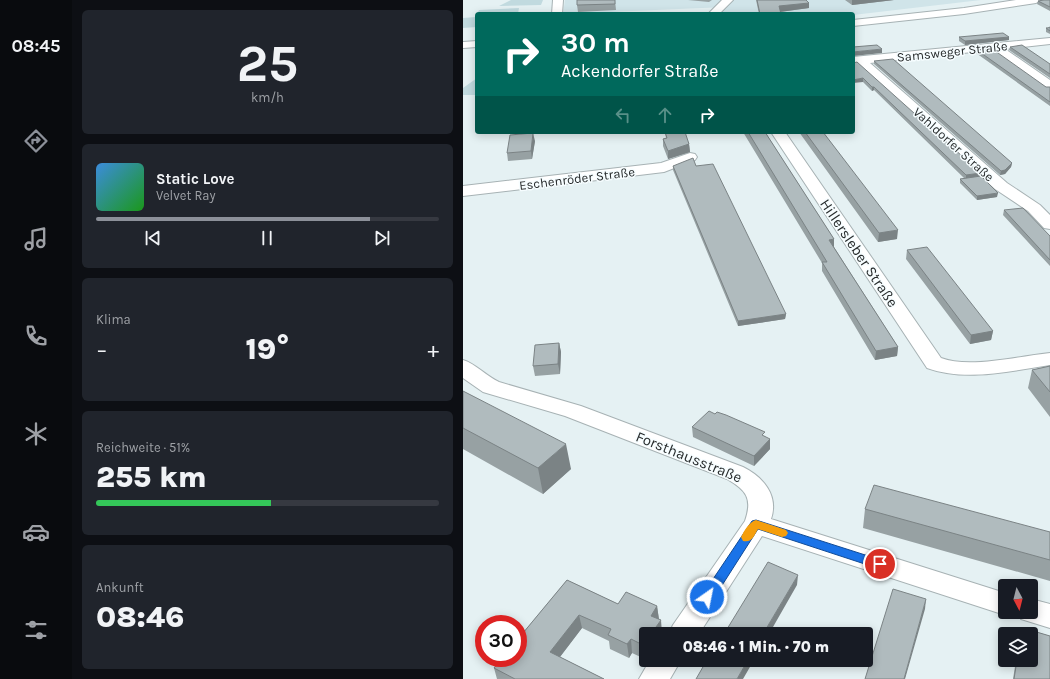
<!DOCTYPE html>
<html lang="de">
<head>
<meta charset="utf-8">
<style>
	body { margin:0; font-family:Karla,sans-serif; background:#20242c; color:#f1f3f6; height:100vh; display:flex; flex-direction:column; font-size:15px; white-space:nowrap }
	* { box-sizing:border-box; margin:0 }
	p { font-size:13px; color:#9ea1a6 }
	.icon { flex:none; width:22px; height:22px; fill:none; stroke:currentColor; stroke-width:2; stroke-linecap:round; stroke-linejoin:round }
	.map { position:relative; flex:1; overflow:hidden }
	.drawer { display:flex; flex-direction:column; gap:10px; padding:10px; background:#0d0f14; width:391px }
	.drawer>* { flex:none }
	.top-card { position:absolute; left:12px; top:12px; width:380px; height:122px; border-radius:4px; box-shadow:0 2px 10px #0003; background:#00695c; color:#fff; overflow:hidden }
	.needle { width:26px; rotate:173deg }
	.fabs { position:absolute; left:535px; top:579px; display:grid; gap:8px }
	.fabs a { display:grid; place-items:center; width:40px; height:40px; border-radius:4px; background:#171b24; box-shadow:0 2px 10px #0003; font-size:20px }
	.speed { position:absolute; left:12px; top:615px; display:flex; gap:8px; font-size:20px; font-weight:700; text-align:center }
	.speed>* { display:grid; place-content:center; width:52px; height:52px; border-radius:50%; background:#171b24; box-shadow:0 2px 10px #0003; line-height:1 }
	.speed .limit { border:6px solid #d22; background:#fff; color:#111 }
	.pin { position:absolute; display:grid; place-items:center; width:34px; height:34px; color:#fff; margin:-17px; border:2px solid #fff; border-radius:50%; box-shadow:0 1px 4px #0007 }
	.me { position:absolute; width:44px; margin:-22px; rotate:33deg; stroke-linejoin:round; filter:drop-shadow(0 0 3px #0008) }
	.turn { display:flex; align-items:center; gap:14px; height:84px; padding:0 20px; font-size:18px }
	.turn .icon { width:52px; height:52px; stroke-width:2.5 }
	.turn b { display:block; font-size:28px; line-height:34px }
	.lanes { display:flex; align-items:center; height:38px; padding:0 20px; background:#0003; justify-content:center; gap:20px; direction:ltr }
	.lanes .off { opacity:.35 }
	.big { font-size:30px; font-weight:800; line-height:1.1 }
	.drawer .widget { flex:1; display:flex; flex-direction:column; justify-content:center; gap:6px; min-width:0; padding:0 14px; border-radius:6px; background:#20242c }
	.drawer .dial { align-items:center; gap:0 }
	.dial b { font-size:52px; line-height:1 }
	.song { display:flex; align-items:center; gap:12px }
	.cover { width:48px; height:48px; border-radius:6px; background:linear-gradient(135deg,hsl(210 70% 55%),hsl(120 70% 35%)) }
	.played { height:4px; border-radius:2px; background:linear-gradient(90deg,#8c9099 80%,#363941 80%) }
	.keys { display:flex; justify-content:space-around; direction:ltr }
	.heat { display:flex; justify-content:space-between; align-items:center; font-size:22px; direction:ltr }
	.charge { height:6px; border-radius:3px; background:linear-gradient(90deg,#34c759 51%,#363941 0) }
	.trip { position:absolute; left:176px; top:627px; width:234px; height:40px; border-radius:4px; background:#171b24; box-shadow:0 2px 10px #0003; font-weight:800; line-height:40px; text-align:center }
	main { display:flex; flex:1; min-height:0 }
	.dock { display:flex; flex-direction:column; width:72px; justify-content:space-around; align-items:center; background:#090b0e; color:#9ea1a6 }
	.dock .icon { width:28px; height:28px }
	.dock .current { color:#8c9099 }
	.dock b { font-size:18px; color:#f1f3f6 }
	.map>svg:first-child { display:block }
	.built { fill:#d0e4e9 }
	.green { fill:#c1dadf }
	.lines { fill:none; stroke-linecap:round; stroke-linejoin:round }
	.street-casing { stroke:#a7b2b4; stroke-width:2 }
	.street { fill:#fff; fill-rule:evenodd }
	.wall { fill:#97a1a3 }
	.shaded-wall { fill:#7b8385 }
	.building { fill:#b0bbbe; stroke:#7b8385 }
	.route { fill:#1a73e8; stroke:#114b97 }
	.slow { fill:#f59e0b }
	.labels { text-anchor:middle; stroke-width:3; stroke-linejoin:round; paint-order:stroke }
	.far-street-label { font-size:13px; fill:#282c2d; stroke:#f6fdff }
	.street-label { font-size:15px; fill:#282c2d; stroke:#f6fdff }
</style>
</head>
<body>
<main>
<nav class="dock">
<b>08:45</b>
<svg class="icon current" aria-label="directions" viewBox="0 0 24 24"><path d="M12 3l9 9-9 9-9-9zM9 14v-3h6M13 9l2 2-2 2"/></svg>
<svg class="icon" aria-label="music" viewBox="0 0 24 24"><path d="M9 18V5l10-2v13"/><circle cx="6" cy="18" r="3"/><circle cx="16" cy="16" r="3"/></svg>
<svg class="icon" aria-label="phone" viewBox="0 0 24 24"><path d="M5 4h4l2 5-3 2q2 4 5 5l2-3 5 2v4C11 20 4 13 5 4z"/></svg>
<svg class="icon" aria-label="climate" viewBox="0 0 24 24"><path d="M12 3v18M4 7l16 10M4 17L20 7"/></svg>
<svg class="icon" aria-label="car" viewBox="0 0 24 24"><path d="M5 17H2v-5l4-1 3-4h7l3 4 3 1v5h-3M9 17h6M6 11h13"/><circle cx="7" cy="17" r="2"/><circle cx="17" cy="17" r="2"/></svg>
<svg class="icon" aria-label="filters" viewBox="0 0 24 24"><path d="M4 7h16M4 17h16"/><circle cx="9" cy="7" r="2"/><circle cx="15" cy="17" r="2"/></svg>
</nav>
<section class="drawer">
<div class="widget dial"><b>25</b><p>km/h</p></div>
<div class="widget">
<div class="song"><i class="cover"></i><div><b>Static Love</b><p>Velvet Ray</p></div></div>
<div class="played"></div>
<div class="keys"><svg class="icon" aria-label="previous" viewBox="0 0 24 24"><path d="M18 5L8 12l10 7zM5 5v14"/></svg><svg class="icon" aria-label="pause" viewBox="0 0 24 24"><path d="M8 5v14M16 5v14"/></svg><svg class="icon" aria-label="next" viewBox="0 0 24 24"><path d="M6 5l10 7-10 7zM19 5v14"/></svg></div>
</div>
<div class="widget"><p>Klima</p>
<div class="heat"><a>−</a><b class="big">19°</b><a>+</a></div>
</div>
<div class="widget"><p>Reichweite · 51%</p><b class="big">255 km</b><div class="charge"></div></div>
<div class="widget"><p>Ankunft</p><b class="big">08:46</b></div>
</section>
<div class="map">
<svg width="587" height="679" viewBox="0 0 587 679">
	<rect width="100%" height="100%" fill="#e5f1f3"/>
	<path class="built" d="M102,0H518L390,15V14H256L262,7L100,14Z"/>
	<path class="green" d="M48,0H80L78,5L36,6Z
		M56,8L55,14H14L16,10Z
		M14,15V27L0,28V18L13,17Z
		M14,78V95H0V88Z"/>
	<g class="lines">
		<g class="street-casing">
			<path id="street" d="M90,0H100L99,14H89Z
				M259,0H270L256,14H245Z
				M553,0H578L573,3L501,14L390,26V20L501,8Z
				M587,38V44L542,49L587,80V90L583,89L528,50L407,63L544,183L577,205L587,215V229L581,228L565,211L532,189L394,64L390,65V57Z
				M14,41V47L0,48V42Z
				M308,132H322L478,358C506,369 557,356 587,353V365C547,371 503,382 464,368Z
				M227,153L232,154L234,157L232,160L201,172L0,196V186L198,163Z
				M0,360C13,364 23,376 36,382L118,406L280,467C300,477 316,495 308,519L542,593V612H552L542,615L299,536L236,634H206L210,625L282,521C290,498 283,490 264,479L102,416L20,392L0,378Z
				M568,599L587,604V628L558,619L555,612H568Z
				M187,660H218L207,679H176Z"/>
		</g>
		<use href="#street" class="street"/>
	</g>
	<path class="wall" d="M152,0L153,10L115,12L114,5Z
		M225,0H249L246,2Z
		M293,0H343L346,3V8L317,12L318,14H296Z
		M382,0H431L389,5Z
		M587,0V11L574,4L575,1Z
		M587,27V34L583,32V28Z
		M496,37H546V40L502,45L496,41Z
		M547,47L587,64V78L546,50Z
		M514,50L583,87H587V106L513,53Z
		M411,61L549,163L548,167L542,174L537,175L411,64Z
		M390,63L518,173L517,176L534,197L514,200L497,183V179L501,178L411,90L409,91L400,82Z
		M202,132L226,144L227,152L205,159L200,146V139L203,138Z
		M280,132H302L371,239V247L435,347L434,356L412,360L359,271V263Z
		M336,132H360L434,239L415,242Z
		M72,141L69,159L45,161L44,153Z
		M210,166H233L323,314L322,319L275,326L210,170Z
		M541,210L587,236V266L540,215Z
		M444,250L530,331L528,340L507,344L443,259Z
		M96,343L98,352L97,374L72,376L70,366Z
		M587,366V417L565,388L569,370Z
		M0,391L108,469L80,494L0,449Z
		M229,427L302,436L307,449L291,466L230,437Z
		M402,509L587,532V581L400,528Z
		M104,580L155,604L194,606L196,619L199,634L182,659L169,653L166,658L147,649L146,641L119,628L97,657L141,679H34L31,668Z
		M560,628L587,636V679H550L553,660H568V634H558Z"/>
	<path class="shaded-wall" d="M389,0H431L389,5Z
		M346,3V8L316,12V6Z
		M546,37V40L502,45V41Z
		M419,49V53L390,56V52Z
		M400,78V82L390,83V80Z
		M409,87H411V90L409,91Z
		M70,133L72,141L69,159L68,151Z
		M226,144L227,152L205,159V151Z
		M549,163L548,167L542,174L537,175L538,171Z
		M518,173L517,177L503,179V175Z
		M535,193L534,197L514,200V196Z
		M435,230L434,239L415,242L416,233Z
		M371,239V248L366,240Z
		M323,314L322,319L275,326V321Z
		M530,331L528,340L507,344L508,335Z
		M96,343L98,352L97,374L95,364Z
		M435,347L434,356L412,360L413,351Z
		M307,439V449L291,466V456Z
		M103,444L108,469L80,494L75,468Z
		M335,575L334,585L306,634H300Z
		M463,599L462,609L442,679H441Z
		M194,606L196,620L188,616Z
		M116,615L119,628L90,666L87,652Z
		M198,620L199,634H188Z
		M168,639L169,653L166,658L164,644Z
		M183,641V657L182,659L180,645Z
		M285,660H291L280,679H274Z"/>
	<path class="building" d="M114,0H152V4L114,5Z
		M294,0H343L346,3L316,6L318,14H297Z
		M581,0H587V7L575,1Z
		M587,27V31L583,28H585Z
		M540,33L546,37L502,41L496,37Z
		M414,45L419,49L390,52V47Z
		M559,45L587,64V74L547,47Z
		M528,48L583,87H587V102L514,50Z
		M430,59L549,163L542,170L538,171L411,61Z
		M394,62L518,173L503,175L411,87H409L400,78L390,80V63Z
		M202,132H222L226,144L205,151L200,139L204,138Z
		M285,132H302L371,239L366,240L435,347L413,351L359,262H364Z
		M342,132H360L435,230L416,233Z
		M70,133L68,151L44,153L47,135Z
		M230,158L233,166L250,164L323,314L275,321L210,166Z
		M518,176L535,193L514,196L497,179Z
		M560,208L587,236V260L541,210Z
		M464,247L530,331L508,335L444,250Z
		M96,343L95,364L70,366L72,345Z
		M587,366V392L569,370Z
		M0,391L103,444L75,468L0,428Z
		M246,411L252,414L254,412L263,415L302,432L299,435L307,439L291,456L229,427Z
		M411,485L587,532V560L402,509Z
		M305,562L335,575L300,634H261Z
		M104,580L155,604L163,592L194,606L188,616L198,620L188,634H183V641L180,645L168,639L164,644L145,635L148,629L116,615L87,652L141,679H52L31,668L39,658H55V639Z
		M430,589L463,599L441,679H402Z
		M560,628L587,636V679H551L554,660H568V634H559Z
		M244,660H285L274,679H233Z"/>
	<path class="route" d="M293,520L421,561L423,564L421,568L417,569L295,529L249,601L244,603L240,601L238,597L240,594L289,521Z"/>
	<path class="slow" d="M293,520L323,530L325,533L323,536L319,537L295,529C291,536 289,543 280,541L278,537C281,531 286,522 293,520Z"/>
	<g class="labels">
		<g class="far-street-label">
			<text transform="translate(489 51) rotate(-6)" y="5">Samsweger Straße</text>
			<text transform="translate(491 144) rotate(42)" y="5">Vahldorfer Straße</text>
			<text transform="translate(114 178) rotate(-7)" y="5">Eschenröder Straße</text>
		</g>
		<g class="street-label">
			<text transform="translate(396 253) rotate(56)" y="5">Hillersleber Straße</text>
			<text transform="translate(226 457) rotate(22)" y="5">Forsthausstraße</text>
		</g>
	</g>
</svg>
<div class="fabs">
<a><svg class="needle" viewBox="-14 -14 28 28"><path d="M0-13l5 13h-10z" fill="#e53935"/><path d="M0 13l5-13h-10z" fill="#9ea1a6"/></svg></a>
<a><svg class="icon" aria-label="layers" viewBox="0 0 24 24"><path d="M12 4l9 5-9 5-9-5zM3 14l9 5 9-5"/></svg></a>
</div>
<div class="speed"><div class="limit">30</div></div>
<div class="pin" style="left:417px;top:564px;background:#d93025"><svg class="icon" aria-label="arrive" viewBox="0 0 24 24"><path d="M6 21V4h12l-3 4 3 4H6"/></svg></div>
<svg class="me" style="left:244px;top:597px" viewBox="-20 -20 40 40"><circle r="17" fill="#1a73e8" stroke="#fff" stroke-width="3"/><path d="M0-11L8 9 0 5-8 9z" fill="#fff"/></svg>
<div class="trip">08:46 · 1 Min. · 70 m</div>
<div class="top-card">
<div class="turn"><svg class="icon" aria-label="right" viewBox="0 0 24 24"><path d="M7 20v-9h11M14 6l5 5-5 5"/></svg><div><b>30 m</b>Ackendorfer Straße</div></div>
<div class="lanes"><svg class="icon off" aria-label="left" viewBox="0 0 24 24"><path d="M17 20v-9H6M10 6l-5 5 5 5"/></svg><svg class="icon off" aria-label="ahead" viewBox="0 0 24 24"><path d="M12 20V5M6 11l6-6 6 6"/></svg><svg class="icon" aria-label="right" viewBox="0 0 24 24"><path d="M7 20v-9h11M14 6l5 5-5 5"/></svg></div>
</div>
</div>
</main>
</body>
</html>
